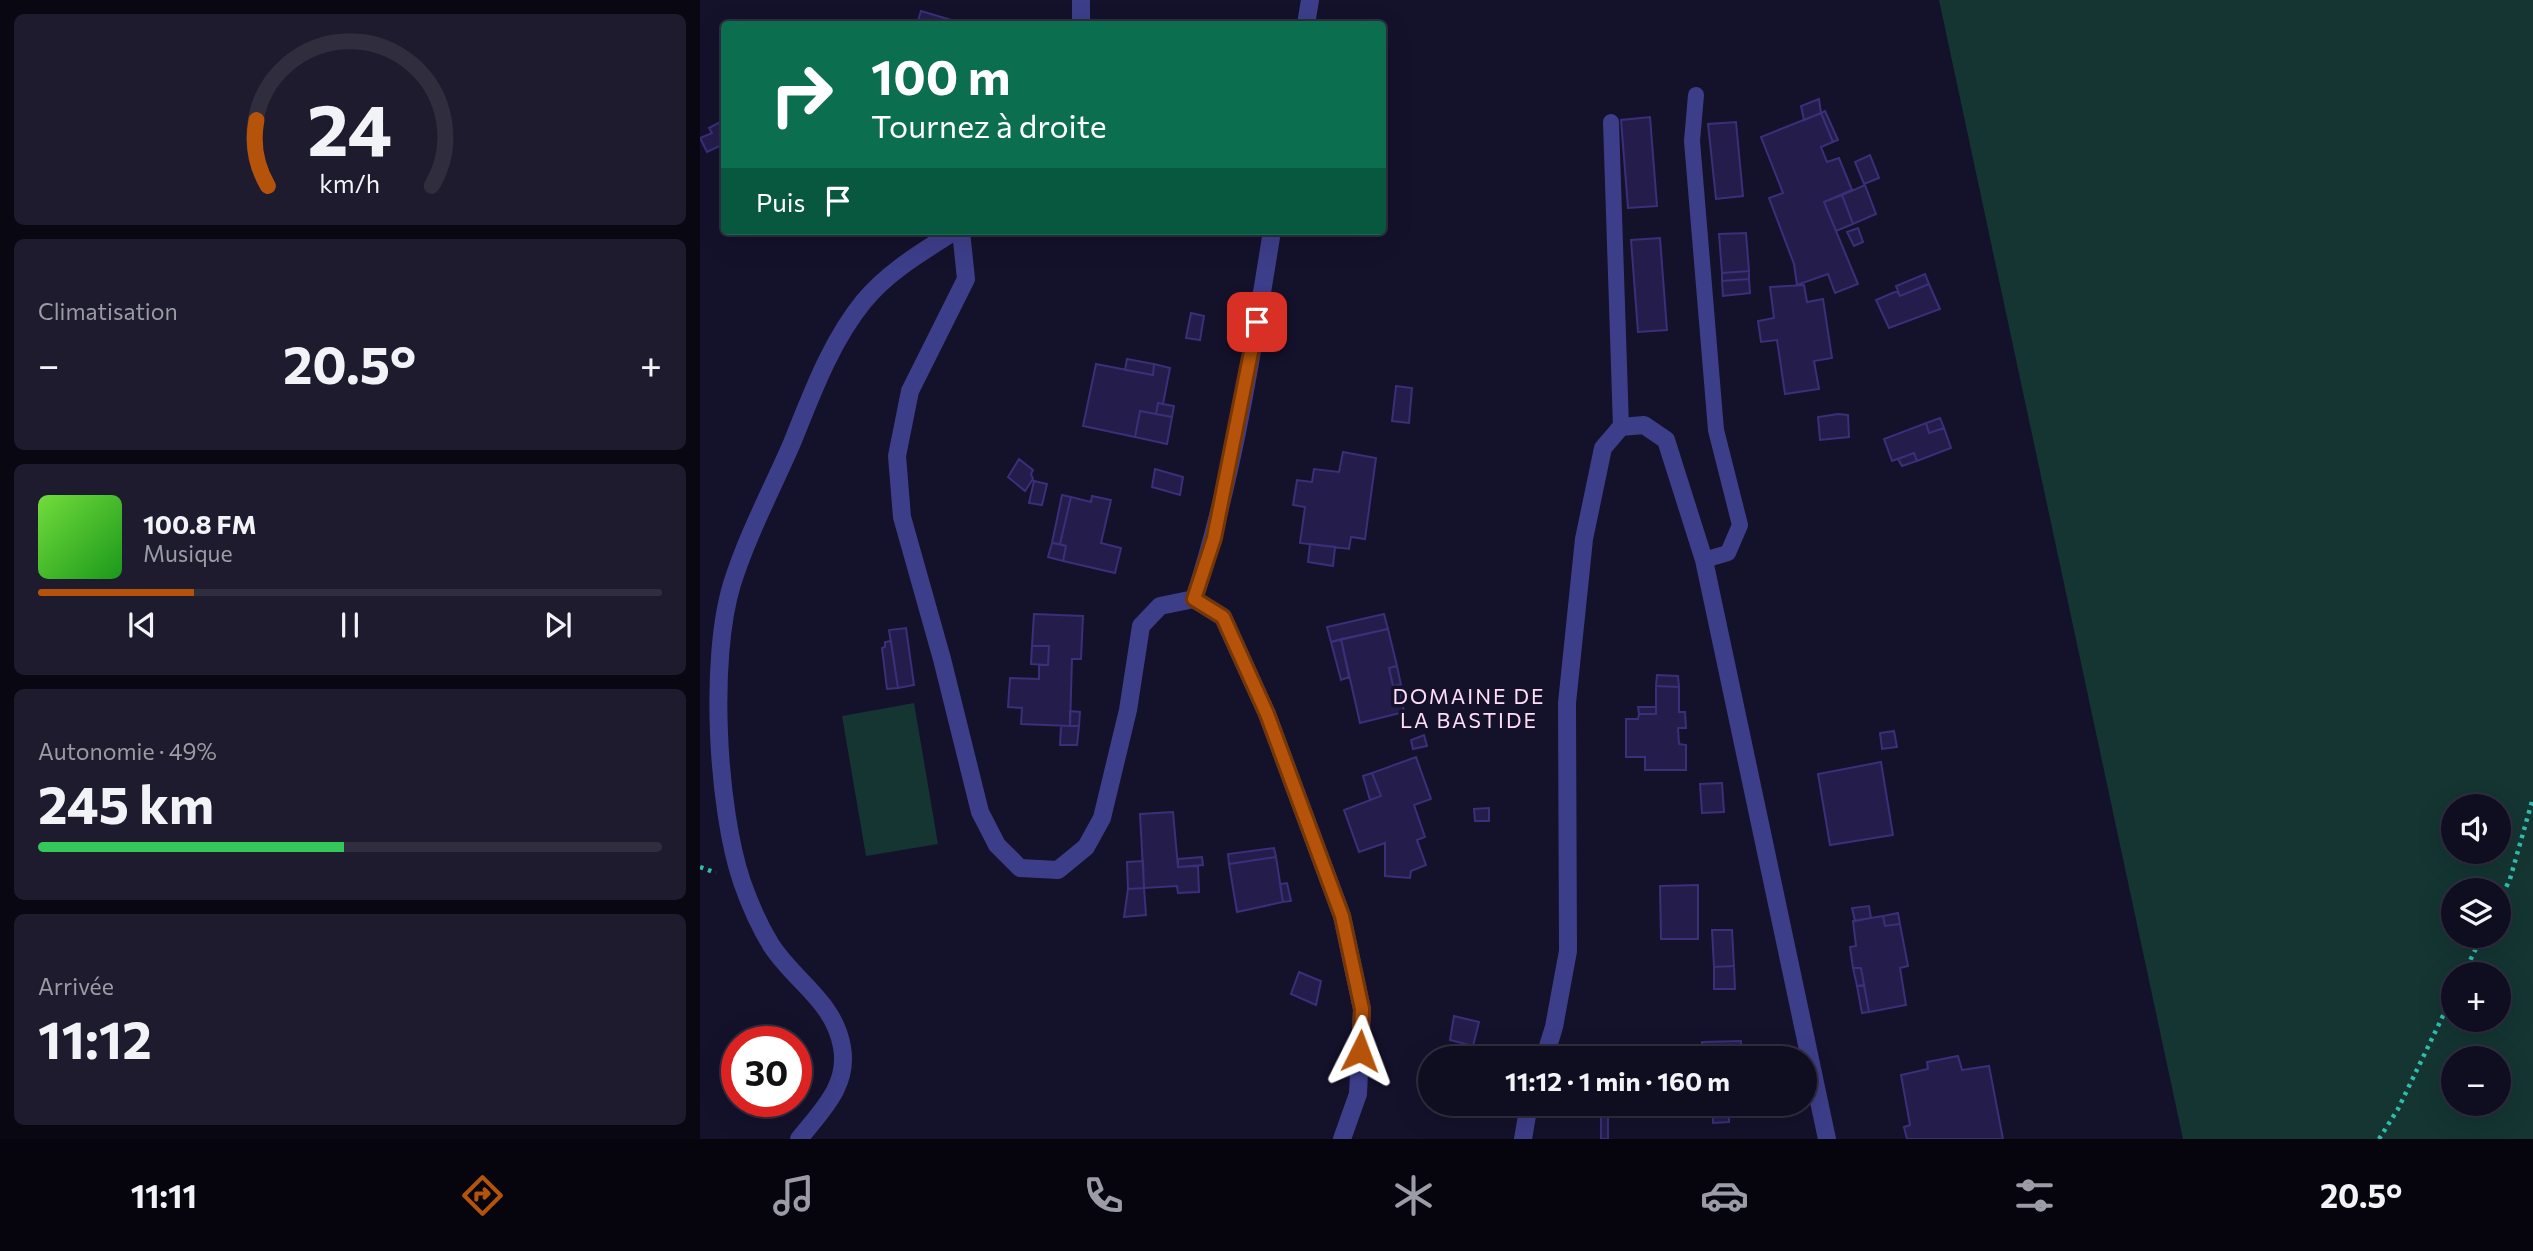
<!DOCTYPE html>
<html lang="fr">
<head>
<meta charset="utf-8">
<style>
	body { margin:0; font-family:Commissioner,sans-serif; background:#1d1b2d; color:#f1f3f6; height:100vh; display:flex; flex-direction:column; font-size:26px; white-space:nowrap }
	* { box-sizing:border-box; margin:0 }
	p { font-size:23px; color:#9b9ca5 }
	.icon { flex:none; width:38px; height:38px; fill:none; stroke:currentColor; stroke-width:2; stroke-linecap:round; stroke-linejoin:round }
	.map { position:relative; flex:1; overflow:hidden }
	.side { display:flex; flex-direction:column; gap:14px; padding:14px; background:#080712; width:700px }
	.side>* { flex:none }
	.hud { position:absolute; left:21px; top:21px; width:665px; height:214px; border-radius:7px; box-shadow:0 7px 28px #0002,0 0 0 2px #2f2d3e; background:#0b6e4f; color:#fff; overflow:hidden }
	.controls { position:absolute; left:1741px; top:794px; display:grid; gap:14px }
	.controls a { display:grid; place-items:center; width:70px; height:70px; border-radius:50%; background:#0f0d20; box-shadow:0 7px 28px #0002,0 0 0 2px #2f2d3e; font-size:35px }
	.speed { position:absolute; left:21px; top:1026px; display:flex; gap:14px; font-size:35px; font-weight:700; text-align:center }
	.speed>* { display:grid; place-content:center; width:91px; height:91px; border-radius:50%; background:#0f0d20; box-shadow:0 7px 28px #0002,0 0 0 2px #2f2d3e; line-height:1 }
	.speed .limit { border:10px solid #d22; background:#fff; color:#111 }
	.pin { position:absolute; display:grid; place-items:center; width:60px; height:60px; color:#fff; margin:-30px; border-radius:14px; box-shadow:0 4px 10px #0006 }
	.me { position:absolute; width:77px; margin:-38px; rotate:3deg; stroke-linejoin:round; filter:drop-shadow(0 0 5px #0008) }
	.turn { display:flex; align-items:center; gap:24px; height:147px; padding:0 35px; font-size:32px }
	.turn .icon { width:91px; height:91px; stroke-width:2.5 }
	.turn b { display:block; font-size:49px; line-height:60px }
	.then { display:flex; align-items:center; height:66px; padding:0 35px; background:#0003; gap:14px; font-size:26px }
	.big { font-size:52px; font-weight:700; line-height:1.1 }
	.side .tile { flex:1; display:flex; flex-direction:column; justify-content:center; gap:10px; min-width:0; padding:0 24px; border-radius:10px; background:#1d1b2d }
	.side .dial { align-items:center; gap:0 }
	.dial svg { height:182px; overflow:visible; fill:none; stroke:#2f2d3e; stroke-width:7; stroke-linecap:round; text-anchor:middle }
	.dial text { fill:#f1f3f6; stroke:none }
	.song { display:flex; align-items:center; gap:21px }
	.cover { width:84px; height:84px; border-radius:10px; background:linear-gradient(135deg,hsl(100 70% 55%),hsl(120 70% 35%)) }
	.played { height:7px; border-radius:4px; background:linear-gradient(90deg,#b45309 25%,#2f2d3e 25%) }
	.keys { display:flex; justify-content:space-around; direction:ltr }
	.heat { display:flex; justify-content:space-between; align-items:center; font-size:38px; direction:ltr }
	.charge { height:10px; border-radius:5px; background:linear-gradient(90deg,#34c759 49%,#2f2d3e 0) }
	.trip { position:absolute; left:718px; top:1046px; width:399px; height:70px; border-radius:35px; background:#0f0d20; box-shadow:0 7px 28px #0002,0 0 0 2px #2f2d3e; font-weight:700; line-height:70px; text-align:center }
	.tabs { display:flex; height:112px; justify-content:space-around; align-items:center; background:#06050d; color:#9b9ca5 }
	.tabs .icon { width:49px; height:49px }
	.tabs .selected { color:#b45309 }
	.tabs b { font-size:32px; color:#f1f3f6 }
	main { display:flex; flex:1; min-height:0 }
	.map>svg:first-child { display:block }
	.green { fill:#143532; fill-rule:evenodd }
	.building { fill:#241d4c; stroke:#3a2f78; stroke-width:2 }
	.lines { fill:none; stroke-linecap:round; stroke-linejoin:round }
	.path { stroke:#31bdae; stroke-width:4.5; stroke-dasharray:3.5 5; stroke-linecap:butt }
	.service { stroke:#3d3e8a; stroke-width:16 }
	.minor { stroke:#3d3e8a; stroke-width:18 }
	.tertiary { stroke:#3d3e8a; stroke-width:18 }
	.route-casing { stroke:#753606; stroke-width:18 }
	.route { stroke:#b45309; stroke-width:12 }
	.labels { text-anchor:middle; stroke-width:7; stroke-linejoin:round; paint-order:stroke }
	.neighbourhood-label { font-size:21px; letter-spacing:2px; fill:#ffddf4; stroke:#14112b }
</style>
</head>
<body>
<main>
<section class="side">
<div class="tile dial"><svg viewBox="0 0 100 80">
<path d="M14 69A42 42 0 1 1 86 69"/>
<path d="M14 69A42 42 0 0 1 9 40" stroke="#b45309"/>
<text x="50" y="56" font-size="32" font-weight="700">24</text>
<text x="50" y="72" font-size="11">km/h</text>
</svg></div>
<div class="tile"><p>Climatisation</p>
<div class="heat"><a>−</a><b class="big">20.5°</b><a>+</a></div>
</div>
<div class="tile">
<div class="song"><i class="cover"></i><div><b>100.8 FM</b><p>Musique</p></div></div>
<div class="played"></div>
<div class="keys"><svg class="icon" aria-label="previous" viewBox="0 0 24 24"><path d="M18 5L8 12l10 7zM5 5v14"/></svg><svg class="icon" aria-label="pause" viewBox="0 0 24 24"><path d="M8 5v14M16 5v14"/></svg><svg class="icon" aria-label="next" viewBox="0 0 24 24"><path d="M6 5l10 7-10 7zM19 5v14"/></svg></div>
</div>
<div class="tile"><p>Autonomie · 49%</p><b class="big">245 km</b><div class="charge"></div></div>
<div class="tile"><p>Arrivée</p><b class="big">11:12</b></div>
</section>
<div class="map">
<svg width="1833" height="1139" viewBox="0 0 1833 1139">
	<rect width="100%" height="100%" fill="#14112b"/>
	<path class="green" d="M1239,0H1833V1139H1483ZM1754,807H1799V852H1754ZM1754,891H1799V936H1754ZM1754,975H1799V1020H1754ZM1754,1059H1799V1104H1754Z
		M214,703L238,844L166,856L142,716Z"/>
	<path class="building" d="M221,11L251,20L250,24H217Z
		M1119,99L1121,113L1104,120L1101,106Z
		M1125,111L1138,140L1133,142L1121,113Z
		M1121,113L1133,142L1121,147L1127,162L1139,158L1152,190L1124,202L1158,284L1135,293L1128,274L1097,285L1094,264L1069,198L1083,193L1061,137Z
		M950,117L957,206L928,208L921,120Z
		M24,120V144L7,152L0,138L12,133L9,128Z
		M1036,122L1043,196L1016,199L1008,124Z
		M1170,155L1179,178L1164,184L1155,162Z
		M1165,185L1176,214L1153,224L1142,195Z
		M1142,195L1153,224L1136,231L1124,202Z
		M1158,228L1163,242L1154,246L1147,232Z
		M1046,233L1049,271L1022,273L1019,234Z
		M960,238L967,330L938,332L931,240Z
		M1049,271V279L1022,281V273Z
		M1225,274L1229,284L1200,296L1196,286Z
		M1049,279L1050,293L1023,296L1022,281Z
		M1229,284L1240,309L1189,328L1176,300L1197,291L1200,296Z
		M1104,285L1107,302L1123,299L1132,358L1114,361L1119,389L1085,394L1077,340L1061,342L1058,321L1074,318L1070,287Z
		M491,313L504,316L500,340L486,338Z
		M427,359L454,364L453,375L425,370Z
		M396,364L453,375L454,364L470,368L463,404L458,403L456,414L440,411L435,437L383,426Z
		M696,386L712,388L709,423L692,421Z
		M458,403L474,406L472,417L456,414Z
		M440,411L472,417L467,444L435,437Z
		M1138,414L1148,415L1149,437L1120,440L1118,417Z
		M1240,418L1244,428L1229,433L1226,423Z
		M1226,423L1229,433L1244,428L1251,448L1217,461L1214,453L1192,461L1184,439Z
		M643,452L676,458L665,539L651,537L649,549L600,543L605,507L593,505L597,480L612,482L614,469L639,472Z
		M1214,453L1217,461L1202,466L1198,459Z
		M319,459L333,470L331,474L333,479L325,491L308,477Z
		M455,469L483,477L480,495L452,487Z
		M334,481L347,484L342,505L329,503Z
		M362,495L371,497L360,544L352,543Z
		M392,496L411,500L401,543L421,548L415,573L363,561L366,546L360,544L371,497L391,502Z
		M352,543L366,546L363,561L348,557Z
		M610,544L635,547L633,566L608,562Z
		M334,614L383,616L381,659H372L370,726L321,724L322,708L308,707L310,678L339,679V665H348L349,646H332Z
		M684,614L688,629L631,642L627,627Z
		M206,628L214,685L198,688L189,630Z
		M688,629L697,666L689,668L693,686L699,685L704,712L660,723L641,639Z
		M641,639L649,677L641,680L631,642Z
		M191,641L198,688L187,689L182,648L185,647V642Z
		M332,646H349L348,665L331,664Z
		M697,666L701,685L693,686L689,668Z
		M957,675L978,676L979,687L956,686Z
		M956,686L979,687V712H985L986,728H978L979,744L986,745V770H945V757H926V719H938L939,714H956Z
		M938,707H956V714H939Z
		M370,711L380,712L379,726H370Z
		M361,726H379L377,745H360Z
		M1194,731L1197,747L1182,749L1180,733Z
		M724,735L727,746L713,749L711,740Z
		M716,757L731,799L714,805L725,837L717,840L726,865L711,871L710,878L685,876V843L659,852L644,810L681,796L672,773Z
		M1181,762L1193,835L1130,845L1118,774Z
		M672,773L681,796L670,800L663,776Z
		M1022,783L1024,812L1002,813L1000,784Z
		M789,808V821H775L774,809Z
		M473,812L478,867L498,866L499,892L478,893L477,886L444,888L440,814Z
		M574,848L576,857L529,864L528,854Z
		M502,857L503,865L478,867V859Z
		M576,857L583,902L537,912L529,864Z
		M443,861L444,888L428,889L427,862Z
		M587,883L591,901L583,902L580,884Z
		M998,885V939H961L960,886Z
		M444,888L446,915L424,917L428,889Z
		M1169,906L1171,918L1155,921L1152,908Z
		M1198,913L1200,924L1185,926L1183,916Z
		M1183,916L1185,926L1200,924L1208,966L1200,968L1206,1005L1169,1012L1161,968H1153L1150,947L1156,946L1153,921Z
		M1012,930H1032L1034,966L1014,967Z
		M1034,966L1035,989H1014V967Z
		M1153,968H1161L1164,985L1157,986Z
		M599,972L621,981L616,1005L591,994Z
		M1164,985L1169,1012L1162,1013L1157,986Z
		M754,1016L779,1022L773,1046L750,1040Z
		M1041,1041L1042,1059H1002V1042Z
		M1258,1056L1262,1070L1289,1066L1303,1139H1207L1204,1127L1210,1125L1201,1075L1228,1069L1227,1062Z
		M972,1104H1029V1109L972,1110Z
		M1029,1104H1052L1053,1116L1029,1115Z
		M1013,1109H1029V1122L1013,1123Z
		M901,1117H908V1139H901Z"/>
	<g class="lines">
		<path class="path" d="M0,867L16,873
			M1799,902L1810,879L1833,798
			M1763,975L1782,936
			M1679,1139L1698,1109L1754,993"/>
		<path class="service" d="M996,95L992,141L1016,430L1040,525L1028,553L1004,560
			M911,122L921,427"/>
		<path class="minor" d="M606,24L610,0
			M261,231L266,279L210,391L197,456L202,517L242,659L280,812L297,845L320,868L358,870L386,847L402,818L428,710L441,626L460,606L494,599L523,617L567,714L642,916L662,1009L658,1094L642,1139
			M494,599C533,480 552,354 572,231
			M844,1059L854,1027L868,951L867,703L884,539L903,448L921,427L944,425L966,440L1004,560L1127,1139
			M823,1139L829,1104"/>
		<path class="tertiary" d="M381,24V0
			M99,1139C121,1111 149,1086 142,1047C134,1001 95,982 71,945C60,927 49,902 42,882C17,808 9,659 32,584C47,536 72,489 92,443C111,396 131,341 164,301C189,271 222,252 255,231"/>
	</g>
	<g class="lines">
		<g class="route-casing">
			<path id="route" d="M557,322L514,538L494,599L523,617L567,714L623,865L642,916L662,1009L660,1051"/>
		</g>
		<use href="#route" class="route"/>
	</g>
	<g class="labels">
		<g class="neighbourhood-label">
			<text x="769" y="704">DOMAINE DE<tspan x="769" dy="24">LA BASTIDE</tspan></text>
		</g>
	</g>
</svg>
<div class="controls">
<a><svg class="icon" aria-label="sound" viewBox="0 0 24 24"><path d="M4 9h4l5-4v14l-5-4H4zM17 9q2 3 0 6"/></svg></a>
<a><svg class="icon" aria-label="layers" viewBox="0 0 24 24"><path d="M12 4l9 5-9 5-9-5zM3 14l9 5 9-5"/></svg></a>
<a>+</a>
<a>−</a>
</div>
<div class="speed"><div class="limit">30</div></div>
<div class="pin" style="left:557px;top:322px;background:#d93025"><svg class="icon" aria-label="arrive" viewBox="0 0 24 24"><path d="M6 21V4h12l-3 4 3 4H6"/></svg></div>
<svg class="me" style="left:660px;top:1051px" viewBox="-20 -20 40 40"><path d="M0-17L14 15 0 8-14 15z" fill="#b45309" stroke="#fff" stroke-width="4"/></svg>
<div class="trip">11:12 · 1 min · 160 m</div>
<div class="hud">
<div class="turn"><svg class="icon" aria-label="right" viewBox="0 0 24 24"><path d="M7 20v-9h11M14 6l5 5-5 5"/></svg><div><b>100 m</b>Tournez à droite</div></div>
<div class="then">Puis<svg class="icon" aria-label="arrive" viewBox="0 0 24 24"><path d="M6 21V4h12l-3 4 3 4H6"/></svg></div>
</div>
</div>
</main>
<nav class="tabs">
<b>11:11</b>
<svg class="icon selected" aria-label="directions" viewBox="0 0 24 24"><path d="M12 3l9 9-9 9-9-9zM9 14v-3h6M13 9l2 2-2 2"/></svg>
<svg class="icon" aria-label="music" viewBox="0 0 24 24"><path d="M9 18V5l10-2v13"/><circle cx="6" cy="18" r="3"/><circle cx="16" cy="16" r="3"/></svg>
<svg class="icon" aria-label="phone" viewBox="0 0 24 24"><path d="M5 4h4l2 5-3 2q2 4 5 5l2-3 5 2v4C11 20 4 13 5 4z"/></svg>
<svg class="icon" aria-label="climate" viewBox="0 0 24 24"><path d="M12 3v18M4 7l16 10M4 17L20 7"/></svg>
<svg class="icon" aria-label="car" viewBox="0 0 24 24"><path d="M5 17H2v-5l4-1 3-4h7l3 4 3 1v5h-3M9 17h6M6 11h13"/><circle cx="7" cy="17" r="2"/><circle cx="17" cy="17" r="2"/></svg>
<svg class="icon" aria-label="filters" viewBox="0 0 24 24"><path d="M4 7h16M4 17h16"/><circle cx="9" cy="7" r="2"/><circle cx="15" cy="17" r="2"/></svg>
<b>20.5°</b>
</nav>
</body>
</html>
